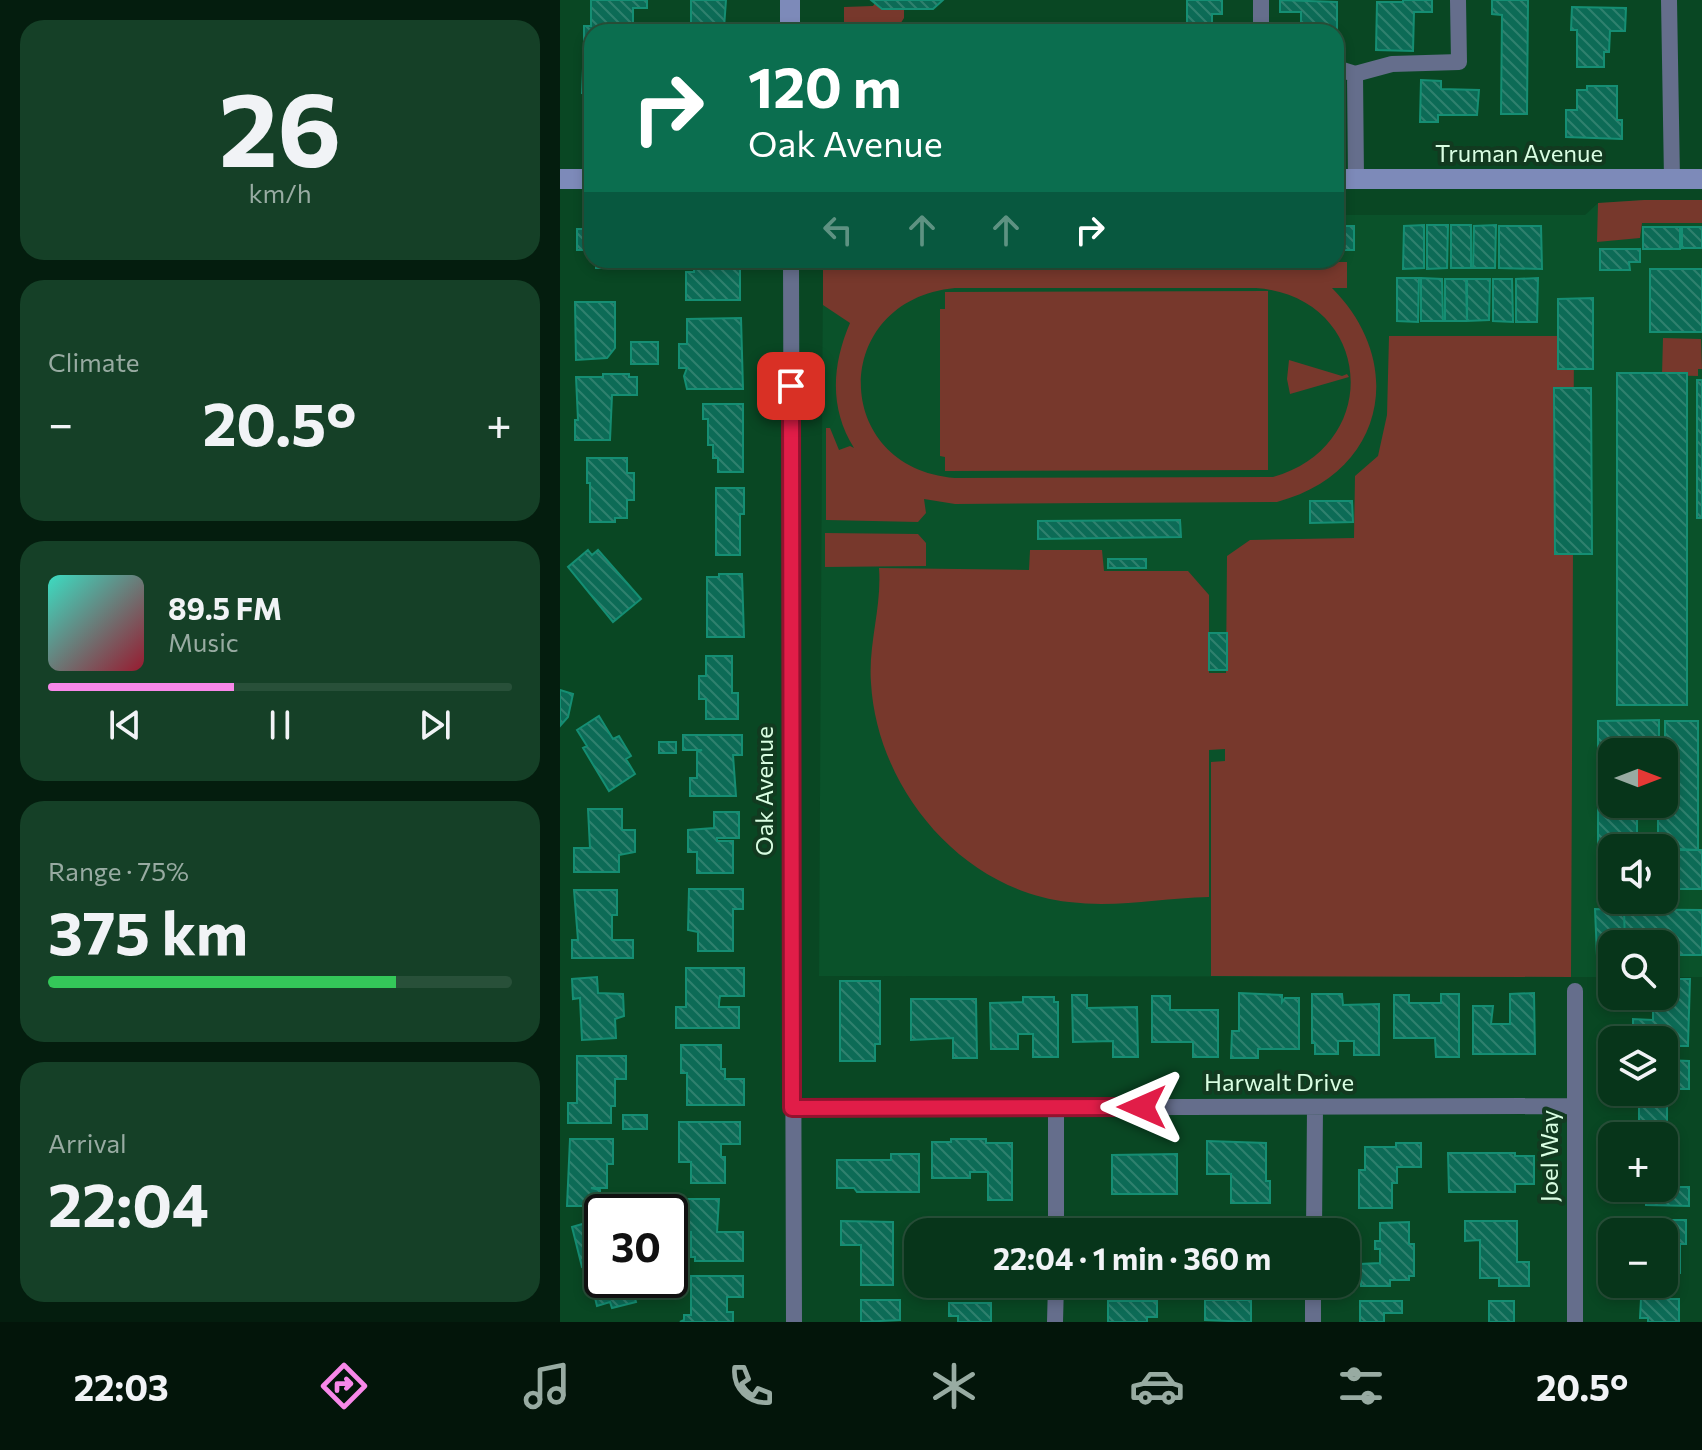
<!DOCTYPE html>
<html lang="en">
<head>
<meta charset="utf-8">
<style>
	body { margin:0; font-family:Commissioner,sans-serif; background:#154027; color:#f1f3f6; height:100vh; display:flex; flex-direction:column; font-size:30px; white-space:nowrap }
	* { box-sizing:border-box; margin:0 }
	p { font-size:26px; color:#98aba2 }
	.icon { flex:none; width:44px; height:44px; fill:none; stroke:currentColor; stroke-width:2; stroke-linecap:round; stroke-linejoin:round }
	.map { position:relative; flex:1; overflow:hidden }
	.side { display:flex; flex-direction:column; gap:20px; padding:20px; background:#041d0e; width:560px }
	.side>* { flex:none }
	.top-card { position:absolute; left:24px; top:24px; width:760px; height:244px; border-radius:24px; box-shadow:0 4px 12px #0003,0 0 0 2px #285039; background:#0b6e4f; color:#fff; overflow:hidden }
	.needle { width:52px; rotate:90deg }
	.fabs { position:absolute; left:1038px; top:738px; display:grid; gap:16px }
	.fabs a { display:grid; place-items:center; width:80px; height:80px; border-radius:16px; background:#07351a; box-shadow:0 4px 12px #0003,0 0 0 2px #285039; font-size:40px }
	.speed { position:absolute; left:24px; top:1194px; display:flex; gap:16px; font-size:40px; font-weight:700; text-align:center }
	.speed>* { display:grid; place-content:center; width:104px; height:104px; border-radius:50%; background:#07351a; box-shadow:0 4px 12px #0003,0 0 0 2px #285039; line-height:1 }
	.speed .limit { border:4px solid #111; border-radius:12px; background:#fff; color:#111 }
	.pin { position:absolute; display:grid; place-items:center; width:68px; height:68px; color:#fff; margin:-34px; border-radius:16px; box-shadow:0 4px 12px #0006 }
	.me { position:absolute; width:88px; margin:-44px; rotate:270deg; stroke-linejoin:round; filter:drop-shadow(0 0 6px #0008) }
	.turn { display:flex; align-items:center; gap:28px; height:168px; padding:0 32px; font-size:36px }
	.turn .icon { width:104px; height:104px; stroke-width:2.5 }
	.turn b { display:block; font-size:56px; line-height:68px }
	.lanes { display:flex; align-items:center; height:76px; padding:0 32px; background:#0003; justify-content:center; gap:40px; direction:ltr }
	.lanes .off { opacity:.35 }
	.big { font-size:60px; font-weight:700; line-height:1.1 }
	.side .card { flex:1; display:flex; flex-direction:column; justify-content:center; gap:12px; min-width:0; padding:0 28px; border-radius:24px; background:#154027 }
	.side .dial { align-items:center; gap:0 }
	.dial b { font-size:104px; line-height:1 }
	.song { display:flex; align-items:center; gap:24px }
	.cover { width:96px; height:96px; border-radius:12px; background:linear-gradient(135deg,hsl(170 70% 55%),hsl(350 70% 35%)) }
	.played { height:8px; border-radius:4px; background:linear-gradient(90deg,#f888e9 40%,#285039 40%) }
	.keys { display:flex; justify-content:space-around; direction:ltr }
	.heat { display:flex; justify-content:space-between; align-items:center; font-size:44px; direction:ltr }
	.charge { height:12px; border-radius:6px; background:linear-gradient(90deg,#34c759 75%,#285039 0) }
	.trip { position:absolute; left:344px; top:1218px; width:456px; height:80px; border-radius:24px; background:#07351a; box-shadow:0 4px 12px #0003,0 0 0 2px #285039; font-weight:700; line-height:80px; text-align:center }
	.menu { display:flex; height:128px; justify-content:space-around; align-items:center; background:#03150a; color:#98aba2 }
	.menu .icon { width:56px; height:56px }
	.menu .selected { color:#f888e9 }
	.menu b { font-size:36px; color:#f1f3f6 }
	main { display:flex; flex:1; min-height:0 }
	.map>svg:first-child { display:block }
	.built { fill:#0a522a; fill-rule:evenodd }
	.green { fill:#77382c; fill-rule:evenodd }
	.building { fill:url(#building-back-hatch); stroke:#158e73; stroke-width:2 }
	.lines { fill:none; stroke-linecap:round; stroke-linejoin:round }
	.street { stroke:#656e8c; stroke-width:16 }
	.secondary { stroke:#7d8ab9; stroke-width:20 }
	.route-casing { stroke:#92132f; stroke-width:20 }
	.route { stroke:#e11d48; stroke-width:14 }
	.labels { text-anchor:middle; stroke-width:8; stroke-linejoin:round; paint-order:stroke }
	.street-label { font-size:24px; fill:#d9fee2; stroke:#123a20 }
</style>
</head>
<body>
<main>
<section class="side">
<div class="card dial"><b>26</b><p>km/h</p></div>
<div class="card"><p>Climate</p>
<div class="heat"><a>−</a><b class="big">20.5°</b><a>+</a></div>
</div>
<div class="card">
<div class="song"><i class="cover"></i><div><b>89.5 FM</b><p>Music</p></div></div>
<div class="played"></div>
<div class="keys"><svg class="icon" aria-label="previous" viewBox="0 0 24 24"><path d="M18 5L8 12l10 7zM5 5v14"/></svg><svg class="icon" aria-label="pause" viewBox="0 0 24 24"><path d="M8 5v14M16 5v14"/></svg><svg class="icon" aria-label="next" viewBox="0 0 24 24"><path d="M6 5l10 7-10 7zM19 5v14"/></svg></div>
</div>
<div class="card"><p>Range · 75%</p><b class="big">375 km</b><div class="charge"></div></div>
<div class="card"><p>Arrival</p><b class="big">22:04</b></div>
</section>
<div class="map">
<svg width="1142" height="1322" viewBox="0 0 1142 1322">
	<defs>
		<pattern id="building-back-hatch" width="6" height="6" patternUnits="userSpaceOnUse" patternTransform="scale(2)"><rect width="6" height="6" fill="#0c6b56"/><path d="M-1 5l2 2M0 0l6 6M5-1l2 2" fill="none" stroke="#2f816e"/></pattern>
	</defs>
	<rect width="100%" height="100%" fill="#094723"/>
	<path class="built" d="M1084,200H1142V977H1104V944H1052V977L259,976L263,260H776V215H1025L1038,203ZM1052,752H1104V804H1052ZM1052,848H1104V900H1052Z"/>
	<path class="green" d="M315,3L322,9H344V18L335,32H284V7L313,6Z
		M1084,200H1142V223H1082L1080,238L1037,242L1038,203Z
		M263,260H302L303,269V262H787V288H772C848,364 824,474 717,502L395,504L364,499L366,513L358,522L266,520V428H270L279,450L290,446L294,448C269,408 272,365 290,323L263,305ZM395,288H696C813,297 825,445 713,477L395,478C270,468 269,300 395,288Z
		M708,291V470L385,471V457L380,456V309H385V292Z
		M829,336H1014L1011,977L651,976V762L665,761V749L649,750V897C600,898 558,908 509,902C401,890 317,788 311,683C308,644 322,607 319,568L469,570L470,550H542L544,571H628L649,595V673H666L667,556L690,540L794,538L795,476L818,456L827,415Z
		M1103,338L1141,339L1142,369H1138V376L1102,375Z
		M729,360L782,376L787,374L789,377L730,394L727,379Z
		M265,533L358,534L366,543V566L265,567Z"/>
	<path class="building" d="M31,0H87V8H73V32H32V52H24V26H31Z
		M131,0H166L164,28H183V32H131Z
		M311,0H383L373,9H322Z
		M627,0H662V14H652V32H627Z
		M720,0L777,2V51L776,32H741V12H720Z
		M843,0H872V12H854L853,51L816,50L817,2H843Z
		M932,0H968L967,114H941L942,15L932,14Z
		M1012,7L1066,8L1065,31H1050L1049,52H1044V67H1017V30H1011Z
		M393,25H427V32H393Z
		M23,68H32V94L22,93Z
		M861,80L881,81V89L919,90L917,115H878V122H860Z
		M1027,86H1057V120H1062V139L1006,137V110H1017V90H1027Z
		M864,225V268L843,269L844,226Z
		M867,225H888L887,268L867,269Z
		M891,225H911V268H891Z
		M936,225L935,268H913L914,226Z
		M776,226H794V250H776Z
		M939,226H981L982,269L939,268Z
		M1083,227H1120V249H1083Z
		M1122,227H1142V248H1122Z
		M17,229H32V250H17Z
		M1040,249H1080V262H1069L1070,270H1040Z
		M36,260H73V268H36Z
		M134,260H180V300H126V272H134Z
		M1090,269H1142V332H1090Z
		M837,278H859L858,322L837,321Z
		M861,278L882,279L883,321H861Z
		M978,278L977,322H956V279Z
		M885,279H906L907,321H885Z
		M907,279H930L929,320L907,321Z
		M933,279H952L953,322L933,321Z
		M1033,298V369H998V299Z
		M15,302H55V348L47,358L16,360Z
		M181,318L183,389H127L124,376L127,368H119V344H127V319Z
		M71,342H98V364H71Z
		M1057,373H1127V705H1057Z
		M43,374H69V377H77V395H52L50,440H15V420H18L16,377H43Z
		M1137,380H1142V518H1137Z
		M994,388H1031L1032,554H995Z
		M143,404H183V472H158V458H153V445H148V419H143Z
		M27,458H67V473H74V500H67V518H55V522H30V483H27Z
		M156,488H184V514H180V555H156Z
		M750,501H792L793,522L750,523Z
		M620,520L621,537L478,539V521Z
		M28,550L32,555L38,550L81,599L53,622L8,567Z
		M548,559H586V568H548Z
		M159,574H182L184,637H147V577H159Z
		M649,633H667V670H649Z
		M146,656H172V693H178V719H146V699H139V676H146Z
		M0,690L13,694L8,717L0,726Z
		M39,716L53,739L59,736L71,756L66,759L75,774L49,791L23,748L27,746L17,730Z
		M1099,720V752H1052V804H1077V848H1052V860H1038V721Z
		M1105,721H1138V850L1098,848V804H1104V752L1098,751H1105Z
		M123,735H182V755H173L176,796H130V778H137V752L142,750H123Z
		M99,742H116V753H99Z
		M28,809H62V830H75V852L59,855V872H14V848H30Z
		M154,812H179V838H157V841H173V873H137V852H128V830L154,828Z
		M1104,850H1142V889H1104Z
		M129,889H183V909H173V951H138V932L128,930Z
		M14,890H57V915H52V940H73V958H12V940H18Z
		M1035,909L1142,910V955H1104V944H1052V956H1037Z
		M1035,909L1064,910L1065,944H1052V956H1037Z
		M126,968H184V996H160L159,1003V1007H179V1028H116V1007H126Z
		M37,977L38,993L63,994L64,1016L55,1019L56,1038L22,1040L20,998L13,999L12,979Z
		M1104,979H1130L1128,1046H1104V1040H1073V1019L1093,1020V1007H1087V996H1104Z
		M280,981H320V1044H315V1061H280Z
		M679,993L722,995V1002L725,998H739V1049H698V1058H671L672,1031H679Z
		M974,993L975,1054H913V1006H933L931,1024H950V994Z
		M752,994H782L783,1005L819,1004V1055H794V1041H778V1054H755V1043H752Z
		M881,994H899V1057H876L875,1038H834V995H849V1003H881Z
		M512,995H527V1008L577,1007L578,1057H553V1041L513,1042Z
		M592,996H610V1010H658V1057H633V1042H592Z
		M463,997H494V1002H498V1057H473V1034H458V1049H431L430,1003L463,1002Z
		M351,999H416L417,1058H393V1038L351,1040Z
		M121,1045H161V1069H165V1079H184V1105H127V1073H121Z
		M17,1056H66V1079H55V1106H51V1123H8V1103H17Z
		M1104,1060L1129,1061V1089H1107V1126H1079V1092H1104Z
		M63,1115H87V1129H63Z
		M119,1122H180V1144H161V1157H165V1183H131V1162H119Z
		M10,1139H53V1164H47V1188H31L40,1190V1206H7Z
		M391,1139H426V1143H452V1200H428V1172H410V1178H372V1142H391Z
		M647,1141L706,1143V1181H710V1203H671V1174H647Z
		M1104,1141H1119V1187H1129V1206L1086,1205V1188H1104Z
		M836,1143H861V1167H837V1183H832V1208H799V1170H805V1147H836Z
		M888,1153H955V1156H974V1184H955V1192H889Z
		M331,1154H359V1192H297L294,1188H277V1160H331Z
		M617,1154V1194H552V1155Z
		M121,1199H159L157,1232H183V1261H135V1257H131V1232H121Z
		M36,1220L38,1232L42,1231V1280H70L76,1302L52,1308L50,1302L37,1306L27,1265L22,1267L12,1227Z
		M1085,1220H1126V1244H1113V1246H1120V1273L1104,1272V1232H1085Z
		M281,1221L333,1222V1285H301V1245H281Z
		M389,1221H437V1232H389Z
		M562,1221H601V1232H562Z
		M905,1221H957V1262H969V1286H939V1278H920V1240L905,1241Z
		M658,1222H668V1225L709,1223V1232H658Z
		M849,1222V1244H854V1276H849V1280H830V1286H801L800,1264L820,1263V1249H815V1241H820V1223Z
		M131,1276H183V1297H167V1312H173V1322H120L124,1320V1315H131Z
		M1081,1299H1119V1322H1088V1318H1080Z
		M301,1300H340V1320L301,1322Z
		M645,1300H691V1322L645,1320Z
		M548,1301H597V1317H587V1322H548Z
		M800,1301H842V1313H824V1322H800Z
		M929,1301H954V1322H929Z
		M389,1303H431V1322H398V1316H389Z"/>
	<g class="lines">
		<path class="street" d="M701,0V32
			M1109,0L1112,179
			M776,68L795,74L832,64L899,62L898,0
			M795,74L796,179
			M231,260L234,1322
			M232,1108L1013,1106
			M496,1232V1107
			M754,1232L755,1107
			M495,1322L496,1284
			M753,1322V1284
			M1015,1322V991"/>
		<path class="secondary" d="M230,0V32
			M0,179H32
			M776,179H1142"/>
	</g>
	<g class="lines">
		<g class="route-casing">
			<path id="route" d="M231,386L232,1108L582,1107"/>
		</g>
		<use href="#route" class="route"/>
	</g>
	<g class="labels">
		<g class="street-label">
			<text x="959" y="162">Truman Avenue</text>
			<text transform="translate(205 791) rotate(-90)" y="8">Oak Avenue</text>
			<text x="719" y="1091">Harwalt Drive</text>
			<text transform="translate(990 1156) rotate(-90)" y="8">Joel Way</text>
		</g>
	</g>
</svg>
<div class="fabs">
<a><svg class="needle" viewBox="-14 -14 28 28"><path d="M0-13l5 13h-10z" fill="#e53935"/><path d="M0 13l5-13h-10z" fill="#98aba2"/></svg></a>
<a><svg class="icon" aria-label="sound" viewBox="0 0 24 24"><path d="M4 9h4l5-4v14l-5-4H4zM17 9q2 3 0 6"/></svg></a>
<a><svg class="icon" aria-label="search" viewBox="0 0 24 24"><circle cx="10" cy="10" r="6"/><path d="M15 15l6 6"/></svg></a>
<a><svg class="icon" aria-label="layers" viewBox="0 0 24 24"><path d="M12 4l9 5-9 5-9-5zM3 14l9 5 9-5"/></svg></a>
<a>+</a>
<a>−</a>
</div>
<div class="speed"><div class="limit">30</div></div>
<div class="pin" style="left:231px;top:386px;background:#d93025"><svg class="icon" aria-label="arrive" viewBox="0 0 24 24"><path d="M6 21V4h12l-3 4 3 4H6"/></svg></div>
<svg class="me" style="left:582px;top:1107px" viewBox="-20 -20 40 40"><path d="M0-17L14 15 0 8-14 15z" fill="#e11d48" stroke="#fff" stroke-width="4"/></svg>
<div class="trip">22:04 · 1 min · 360 m</div>
<div class="top-card">
<div class="turn"><svg class="icon" aria-label="right" viewBox="0 0 24 24"><path d="M7 20v-9h11M14 6l5 5-5 5"/></svg><div><b>120 m</b>Oak Avenue</div></div>
<div class="lanes"><svg class="icon off" aria-label="left" viewBox="0 0 24 24"><path d="M17 20v-9H6M10 6l-5 5 5 5"/></svg><svg class="icon off" aria-label="ahead" viewBox="0 0 24 24"><path d="M12 20V5M6 11l6-6 6 6"/></svg><svg class="icon off" aria-label="ahead" viewBox="0 0 24 24"><path d="M12 20V5M6 11l6-6 6 6"/></svg><svg class="icon" aria-label="right" viewBox="0 0 24 24"><path d="M7 20v-9h11M14 6l5 5-5 5"/></svg></div>
</div>
</div>
</main>
<nav class="menu">
<b>22:03</b>
<svg class="icon selected" aria-label="directions" viewBox="0 0 24 24"><path d="M12 3l9 9-9 9-9-9zM9 14v-3h6M13 9l2 2-2 2"/></svg>
<svg class="icon" aria-label="music" viewBox="0 0 24 24"><path d="M9 18V5l10-2v13"/><circle cx="6" cy="18" r="3"/><circle cx="16" cy="16" r="3"/></svg>
<svg class="icon" aria-label="phone" viewBox="0 0 24 24"><path d="M5 4h4l2 5-3 2q2 4 5 5l2-3 5 2v4C11 20 4 13 5 4z"/></svg>
<svg class="icon" aria-label="climate" viewBox="0 0 24 24"><path d="M12 3v18M4 7l16 10M4 17L20 7"/></svg>
<svg class="icon" aria-label="car" viewBox="0 0 24 24"><path d="M5 17H2v-5l4-1 3-4h7l3 4 3 1v5h-3M9 17h6M6 11h13"/><circle cx="7" cy="17" r="2"/><circle cx="17" cy="17" r="2"/></svg>
<svg class="icon" aria-label="filters" viewBox="0 0 24 24"><path d="M4 7h16M4 17h16"/><circle cx="9" cy="7" r="2"/><circle cx="15" cy="17" r="2"/></svg>
<b>20.5°</b>
</nav>
</body>
</html>
